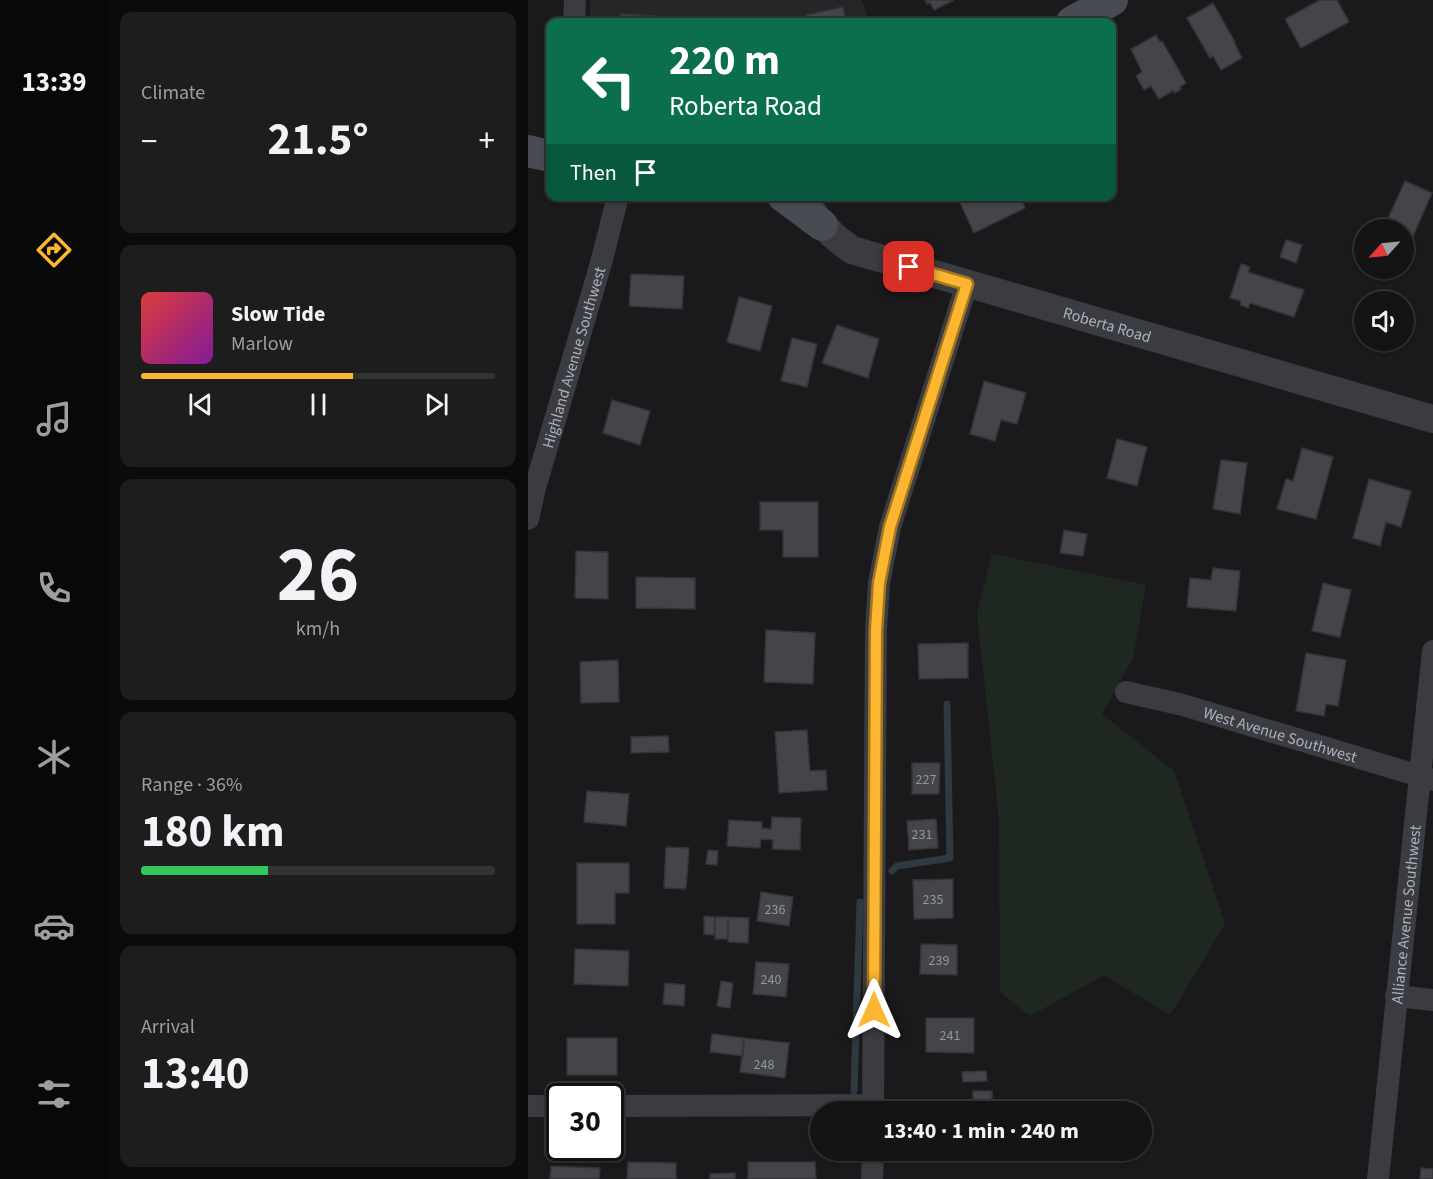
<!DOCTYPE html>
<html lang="en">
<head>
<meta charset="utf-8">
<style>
	body { margin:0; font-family:"Source Sans 3",sans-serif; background:#1d1d1e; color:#f1f3f6; height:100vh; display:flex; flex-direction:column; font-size:22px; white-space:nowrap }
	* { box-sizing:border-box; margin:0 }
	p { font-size:20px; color:#9d9ea0 }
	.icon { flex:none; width:33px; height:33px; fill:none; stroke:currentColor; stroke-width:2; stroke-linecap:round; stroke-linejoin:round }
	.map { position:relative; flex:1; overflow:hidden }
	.panel { display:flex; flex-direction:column; gap:12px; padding:12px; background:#0b0b0c; width:420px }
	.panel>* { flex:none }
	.hud { position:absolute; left:18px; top:18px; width:570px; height:183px; border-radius:12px; box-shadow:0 2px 4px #0004,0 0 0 2px #333334; background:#0b6e4f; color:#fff; overflow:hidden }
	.needle { width:39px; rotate:243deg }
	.controls { position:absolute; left:826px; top:219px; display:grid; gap:12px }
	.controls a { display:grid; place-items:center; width:60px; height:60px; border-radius:50%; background:#141415; box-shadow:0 2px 4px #0004,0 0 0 2px #333334; font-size:30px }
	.speed { position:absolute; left:18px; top:1083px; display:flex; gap:12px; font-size:30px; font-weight:700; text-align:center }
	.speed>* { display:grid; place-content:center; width:78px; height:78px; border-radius:50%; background:#141415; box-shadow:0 2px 4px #0004,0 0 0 2px #333334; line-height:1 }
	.speed .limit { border:3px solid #111; border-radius:9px; background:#fff; color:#111 }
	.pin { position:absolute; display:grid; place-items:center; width:51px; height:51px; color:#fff; margin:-26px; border-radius:12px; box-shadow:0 3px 9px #0006 }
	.me { position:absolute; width:66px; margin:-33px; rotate:0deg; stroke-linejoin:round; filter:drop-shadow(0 0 4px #0008) }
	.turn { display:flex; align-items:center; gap:21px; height:126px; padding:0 24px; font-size:27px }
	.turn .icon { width:78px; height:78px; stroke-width:2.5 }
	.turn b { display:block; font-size:42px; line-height:51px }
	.then { display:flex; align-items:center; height:57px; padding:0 24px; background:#0003; gap:12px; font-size:22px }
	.big { font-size:45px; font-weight:700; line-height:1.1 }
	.panel .card { flex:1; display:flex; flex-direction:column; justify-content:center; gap:9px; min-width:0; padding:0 21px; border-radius:12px; background:#1d1d1e }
	.panel .dial { align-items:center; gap:0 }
	.dial b { font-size:78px; line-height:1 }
	.song { display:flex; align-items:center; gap:18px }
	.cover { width:72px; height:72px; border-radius:9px; background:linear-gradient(135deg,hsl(0 70% 55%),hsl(290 70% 35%)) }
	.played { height:6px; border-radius:3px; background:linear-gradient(90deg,#fdb631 60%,#333334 60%) }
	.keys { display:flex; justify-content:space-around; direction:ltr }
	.heat { display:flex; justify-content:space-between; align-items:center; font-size:33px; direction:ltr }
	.charge { height:9px; border-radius:4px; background:linear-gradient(90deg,#34c759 36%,#333334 0) }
	.trip { position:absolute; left:282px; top:1101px; width:342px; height:60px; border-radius:30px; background:#141415; box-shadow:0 2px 4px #0004,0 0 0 2px #333334; font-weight:700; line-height:60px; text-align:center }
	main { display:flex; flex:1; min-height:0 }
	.menu { display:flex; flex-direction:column; width:108px; justify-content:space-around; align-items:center; background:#080808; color:#9d9ea0 }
	.menu .icon { width:42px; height:42px }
	.menu .on { color:#fdb631 }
	.menu b { font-size:27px; color:#f1f3f6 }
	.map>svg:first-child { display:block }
	.built { fill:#262629 }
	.green { fill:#1f2820 }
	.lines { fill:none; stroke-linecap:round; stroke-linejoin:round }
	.stream { stroke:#2e3941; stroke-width:7 }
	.building { fill:#444549; stroke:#343438; stroke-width:1.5 }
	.minor { stroke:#3a3c41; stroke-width:22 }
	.tertiary { stroke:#3a3c41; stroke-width:28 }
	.secondary { stroke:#484b52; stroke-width:32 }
	.route-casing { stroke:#a47620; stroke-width:15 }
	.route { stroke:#fdb631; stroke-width:10 }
	.labels { text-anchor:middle; stroke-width:4.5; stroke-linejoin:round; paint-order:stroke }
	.number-label { font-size:14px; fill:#91969f }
	.street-label { font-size:16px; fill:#abb1bc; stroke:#151517 }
</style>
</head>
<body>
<main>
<nav class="menu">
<b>13:39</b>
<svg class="icon on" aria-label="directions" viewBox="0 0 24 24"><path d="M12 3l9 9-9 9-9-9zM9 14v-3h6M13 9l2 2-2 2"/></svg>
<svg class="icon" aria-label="music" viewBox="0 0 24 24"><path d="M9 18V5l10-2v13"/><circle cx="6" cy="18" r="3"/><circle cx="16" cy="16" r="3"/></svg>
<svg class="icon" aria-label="phone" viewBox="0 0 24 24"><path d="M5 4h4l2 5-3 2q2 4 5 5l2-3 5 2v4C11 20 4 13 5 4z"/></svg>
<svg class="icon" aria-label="climate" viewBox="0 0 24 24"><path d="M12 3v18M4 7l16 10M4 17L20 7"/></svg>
<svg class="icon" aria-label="car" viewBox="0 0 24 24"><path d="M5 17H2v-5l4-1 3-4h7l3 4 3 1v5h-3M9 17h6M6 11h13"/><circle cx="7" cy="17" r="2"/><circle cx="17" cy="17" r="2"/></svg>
<svg class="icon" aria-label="filters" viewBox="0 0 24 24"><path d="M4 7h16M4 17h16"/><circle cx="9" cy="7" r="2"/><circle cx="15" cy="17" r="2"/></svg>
</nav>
<section class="panel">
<div class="card"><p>Climate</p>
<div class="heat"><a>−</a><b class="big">21.5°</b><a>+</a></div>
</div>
<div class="card">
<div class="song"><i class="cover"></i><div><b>Slow Tide</b><p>Marlow</p></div></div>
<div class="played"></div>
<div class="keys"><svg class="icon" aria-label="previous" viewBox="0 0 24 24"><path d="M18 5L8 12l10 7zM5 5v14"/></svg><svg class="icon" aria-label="pause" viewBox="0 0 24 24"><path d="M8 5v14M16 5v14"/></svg><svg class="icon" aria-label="next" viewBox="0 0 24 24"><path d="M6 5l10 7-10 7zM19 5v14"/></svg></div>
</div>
<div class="card dial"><b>26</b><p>km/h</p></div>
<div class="card"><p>Range · 36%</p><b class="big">180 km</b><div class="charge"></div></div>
<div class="card"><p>Arrival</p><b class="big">13:40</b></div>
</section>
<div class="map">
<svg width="905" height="1179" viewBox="0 0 905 1179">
	<rect width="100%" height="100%" fill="#1a1a1c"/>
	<path class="built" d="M62,0H334L341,22H62Z"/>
	<path class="green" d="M464,554L618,585L605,658L574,714L646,771L697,924L642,1015L576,975L502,1016L472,992L471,820L449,614Z"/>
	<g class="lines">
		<path class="stream" d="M364,871L369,866L422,858L419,704
			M326,1091L332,902"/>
	</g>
	<path class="building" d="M397,0H426L406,10L402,3L399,4Z
		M792,0H809L821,22L773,48L757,19Z
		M685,3L707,42H706L714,58L693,70L685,56L682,58L659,18Z
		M315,7L318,22H280L278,15Z
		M93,14L144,17L145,22H93Z
		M628,35L632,42L634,41L658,83L652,87L653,89L647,93L646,90L631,99L623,86L616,90L608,76L614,72L603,49Z
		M877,181L904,193L885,236L876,232V230H872L858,223Z
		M429,196H492L497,208L446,233Z
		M500,196H513L503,202Z
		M758,240L774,245L768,263L752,257Z
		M713,264L722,267L720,272L776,290L766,317L722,303L720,308L712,305L713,301L702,298Z
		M103,274L156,276L154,309L101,306Z
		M211,297L244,306L232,351L199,342Z
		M837,307V337L828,334Z
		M309,325L351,339L340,378L294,363Z
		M264,338L289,344L279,387L253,381Z
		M846,340H866L864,347Z
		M456,381L498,393L489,424L473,420L467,441L442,434Z
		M84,400L122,411L112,445L75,433Z
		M589,439L619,447L609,486L579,478Z
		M774,448L805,457L788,519L749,509L758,479L765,481Z
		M693,460L719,463L712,514L685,509Z
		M841,479L883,491L873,527L858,522L852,546L825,538Z
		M232,502H290V557H255V530H232Z
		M536,530L559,534L555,556L532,553Z
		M48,551L80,552V599L47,598Z
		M685,568L712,571L708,611L659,607L662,578L683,580Z
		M108,577L167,578V609L108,608Z
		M795,583L823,590L812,637L784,631Z
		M238,630L287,633L285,684L236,682Z
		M440,643V678L391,679L390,644Z
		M778,653L818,660L810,706L798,704L796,716L768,711Z
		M90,660L91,702L53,703L52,662Z
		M279,730L282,771L298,770L299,790L251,793L247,732Z
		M140,736L141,752L103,753V737Z
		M384,763H412L411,794H384Z
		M59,791L101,794L98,826L56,822Z
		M244,817L273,818L272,850L244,849L245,840L233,839L232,848L199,846L201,820L234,822V828L243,829Z
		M408,819L410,848L381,850L379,821Z
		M138,847L161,848L158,889L136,888Z
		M180,850L190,851L189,865L178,864Z
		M49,863H101V893H87V924H49Z
		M425,879V918L386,919L385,880Z
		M233,892L265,897L261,926L229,921Z
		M176,916L187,917L186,935L176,934Z
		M187,917H200V939H187Z
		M200,917L221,918L220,943L200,942Z
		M393,944L429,945V975L392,974Z
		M47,949L101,951L100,986L46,984Z
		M228,962L261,964L258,997L225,994Z
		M193,981L205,983L202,1008L189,1006Z
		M137,983L157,985L156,1006L135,1004Z
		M398,1018H446V1053L398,1052Z
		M184,1034L216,1038L215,1056L182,1052Z
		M39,1038H89V1075H39Z
		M216,1038L261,1043L257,1078L212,1072Z
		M458,1071L459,1081L435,1082L434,1072Z
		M445,1091H464V1111H445Z
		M100,1162L148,1163V1179H99Z
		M220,1162H287L288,1179H220Z
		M23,1166L72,1168L71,1179H22Z
		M893,1168L905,1169V1179H892Z
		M207,1173V1179H182V1174Z"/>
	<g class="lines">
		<g class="minor">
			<path d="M46,22L47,0"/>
			<path id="s1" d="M0,519L7,488L73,263L90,196"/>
			<path id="s2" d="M598,692L655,705L905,780"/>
			<path d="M868,996L905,1000"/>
			<path d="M0,1106H32"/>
			<path d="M82,1106L345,1105"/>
			<path d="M345,1112L348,630L351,583L362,527L439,284"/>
			<path d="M344,1179L345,1150"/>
			<path id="s3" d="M850,1179L905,651"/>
		</g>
		<path class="tertiary" id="s4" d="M281,206C292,225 306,238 324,250L905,419"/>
		<path class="secondary" d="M544,22L584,0
			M0,151L22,156
			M255,196L294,225"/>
	</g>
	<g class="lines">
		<g class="route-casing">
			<path id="route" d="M346,1010L348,630L351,583L362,527L439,284L381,267"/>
		</g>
		<use href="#route" class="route"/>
	</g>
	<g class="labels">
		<g class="number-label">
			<text x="398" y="784">227</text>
			<text x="394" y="839">231</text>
			<text x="405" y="904">235</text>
			<text x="247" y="914">236</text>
			<text x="411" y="965">239</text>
			<text x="243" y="984">240</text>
			<text x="422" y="1040">241</text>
			<text x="236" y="1069">248</text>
		</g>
		<g class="street-label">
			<text dy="6" stroke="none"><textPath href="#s4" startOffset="328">Roberta Road</textPath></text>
			<text dy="6" stroke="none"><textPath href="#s1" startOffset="168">Highland Avenue Southwest</textPath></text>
			<text dy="6" stroke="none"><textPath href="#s2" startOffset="160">West Avenue Southwest</textPath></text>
			<text dy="6" stroke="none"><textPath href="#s3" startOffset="266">Alliance Avenue Southwest</textPath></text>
		</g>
	</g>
</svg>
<div class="controls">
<a><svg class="needle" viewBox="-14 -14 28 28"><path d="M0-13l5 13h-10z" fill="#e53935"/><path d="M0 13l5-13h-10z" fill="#9d9ea0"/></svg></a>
<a><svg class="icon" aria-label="sound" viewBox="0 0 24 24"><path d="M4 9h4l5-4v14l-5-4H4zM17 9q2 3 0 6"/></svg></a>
</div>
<div class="speed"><div class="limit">30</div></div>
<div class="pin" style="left:381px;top:267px;background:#d93025"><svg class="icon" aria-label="arrive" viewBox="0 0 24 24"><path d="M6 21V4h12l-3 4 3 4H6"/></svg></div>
<svg class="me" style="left:346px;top:1010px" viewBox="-20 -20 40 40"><path d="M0-17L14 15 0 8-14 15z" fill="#fdb631" stroke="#fff" stroke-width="4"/></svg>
<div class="trip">13:40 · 1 min · 240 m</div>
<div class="hud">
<div class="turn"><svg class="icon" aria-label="left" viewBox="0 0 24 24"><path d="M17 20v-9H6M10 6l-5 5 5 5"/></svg><div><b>220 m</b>Roberta Road</div></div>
<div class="then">Then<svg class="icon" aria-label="arrive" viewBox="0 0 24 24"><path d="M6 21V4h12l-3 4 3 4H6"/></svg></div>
</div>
</div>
</main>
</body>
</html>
